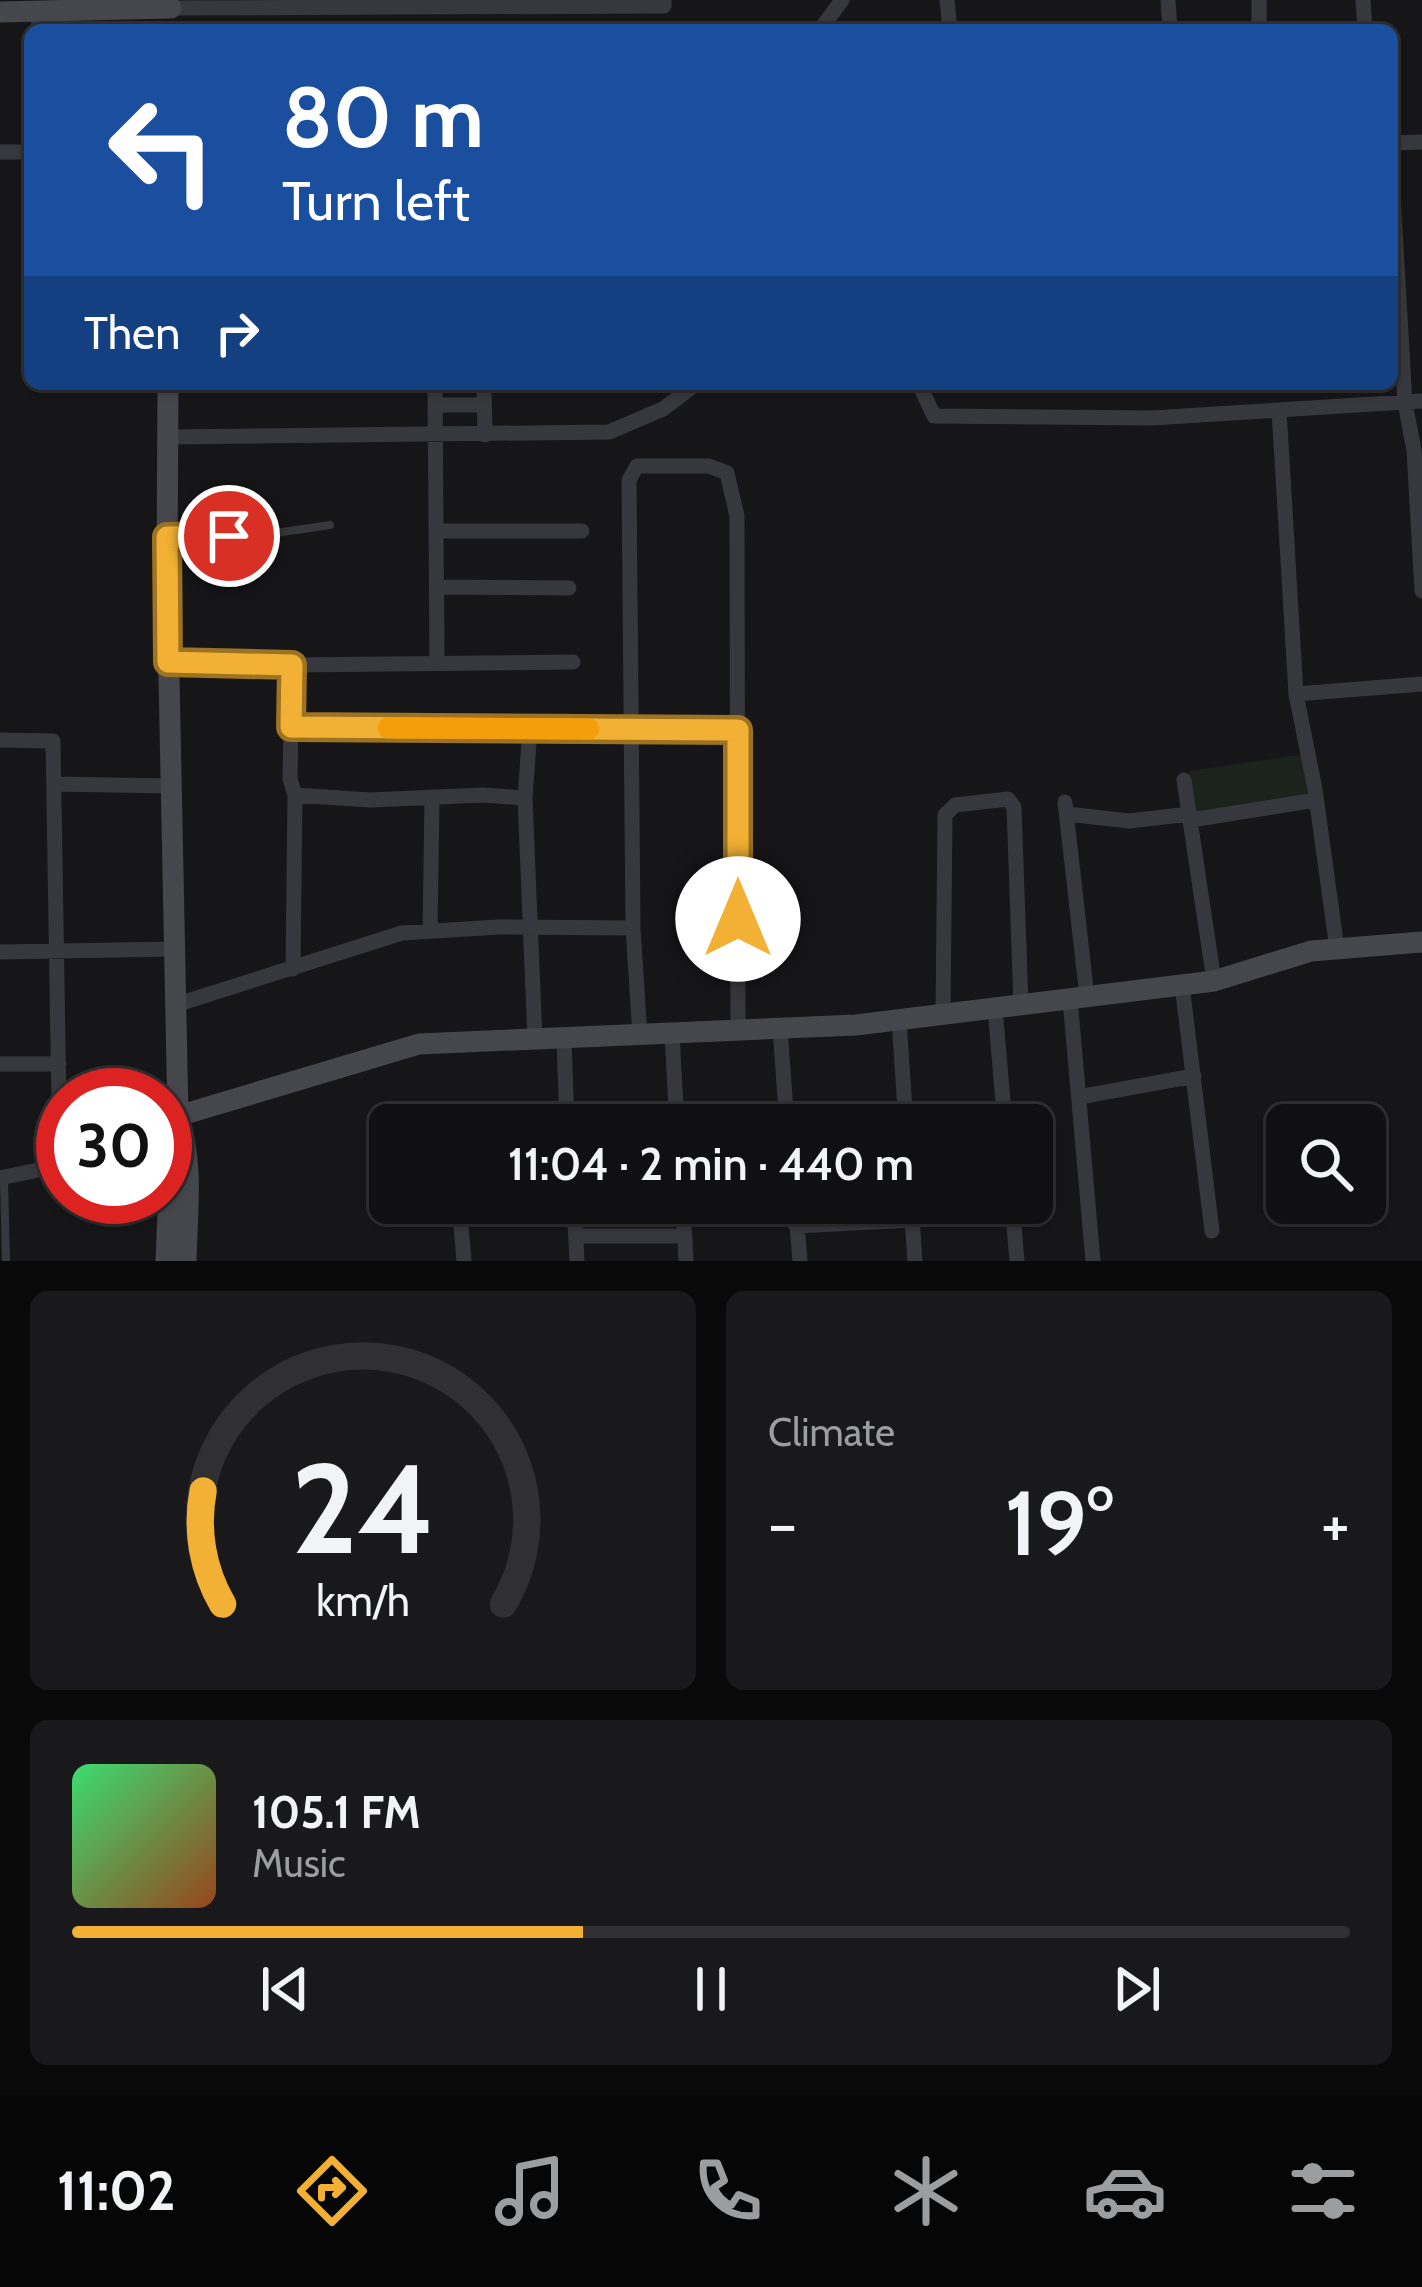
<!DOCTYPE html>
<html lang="en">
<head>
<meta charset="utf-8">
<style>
	body { margin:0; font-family:Cabin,sans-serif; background:#19191b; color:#f1f3f6; height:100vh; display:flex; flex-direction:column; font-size:45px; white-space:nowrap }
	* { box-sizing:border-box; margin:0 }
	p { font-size:39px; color:#9c9d9f }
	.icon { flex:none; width:66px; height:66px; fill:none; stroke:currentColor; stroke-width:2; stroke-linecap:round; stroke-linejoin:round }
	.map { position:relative; height:1261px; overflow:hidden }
	.sheet { display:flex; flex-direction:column; gap:30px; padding:30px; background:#09090a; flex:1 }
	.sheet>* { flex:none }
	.guide { position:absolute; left:24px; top:24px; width:1374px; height:366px; border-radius:18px; box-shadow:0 3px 9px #0004,0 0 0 3px #303032; background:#1a4fa0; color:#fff; overflow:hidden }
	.tools { position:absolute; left:1266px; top:1104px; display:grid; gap:24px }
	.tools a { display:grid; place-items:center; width:120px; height:120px; border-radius:18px; background:#101012; box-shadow:0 3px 9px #0004,0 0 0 3px #303032; font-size:60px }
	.speed { position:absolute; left:36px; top:1068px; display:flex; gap:24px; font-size:60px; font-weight:700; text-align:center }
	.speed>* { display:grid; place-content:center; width:156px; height:156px; border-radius:50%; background:#101012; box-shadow:0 3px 9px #0004,0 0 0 3px #303032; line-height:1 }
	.speed .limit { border:18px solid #d22; background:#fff; color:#111 }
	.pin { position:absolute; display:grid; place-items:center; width:102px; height:102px; color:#fff; margin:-51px; border:6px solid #fff; border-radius:50%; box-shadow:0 3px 12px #0007 }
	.me { position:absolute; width:132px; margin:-66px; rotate:0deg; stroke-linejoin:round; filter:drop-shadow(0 0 9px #0008) }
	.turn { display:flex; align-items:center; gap:42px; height:252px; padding:0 60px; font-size:54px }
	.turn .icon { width:156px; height:156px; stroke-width:2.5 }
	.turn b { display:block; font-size:84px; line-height:102px }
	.then { display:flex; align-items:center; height:114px; padding:0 60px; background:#0003; gap:24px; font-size:45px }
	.big { font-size:90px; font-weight:600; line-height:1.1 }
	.sheet .card { flex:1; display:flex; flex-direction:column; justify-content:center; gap:18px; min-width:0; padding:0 42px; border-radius:18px; background:#19191b }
	.sheet .dial { align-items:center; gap:0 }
	.dial svg { height:312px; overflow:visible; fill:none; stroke:#303032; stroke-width:7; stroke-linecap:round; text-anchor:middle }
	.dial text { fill:#f1f3f6; stroke:none }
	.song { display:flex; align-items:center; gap:36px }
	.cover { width:144px; height:144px; border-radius:18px; background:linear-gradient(135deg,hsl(140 70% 55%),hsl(20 70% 35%)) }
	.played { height:12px; border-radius:6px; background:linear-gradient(90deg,#f2b134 40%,#303032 40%) }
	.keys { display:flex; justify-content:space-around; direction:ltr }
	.heat { display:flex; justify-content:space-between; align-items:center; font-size:66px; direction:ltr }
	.sheet .tiles { flex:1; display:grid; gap:30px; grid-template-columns:1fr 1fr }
	.card:last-child { grid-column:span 2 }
	.trip { position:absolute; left:369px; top:1104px; width:684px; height:120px; border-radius:18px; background:#101012; box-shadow:0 3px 9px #0004,0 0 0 3px #303032; font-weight:600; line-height:120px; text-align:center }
	.dock { display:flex; height:192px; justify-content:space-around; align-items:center; background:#060607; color:#9c9d9f }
	.dock .icon { width:84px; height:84px }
	.dock .on { color:#f2b134 }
	.dock b { font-size:54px; color:#f1f3f6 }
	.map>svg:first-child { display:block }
	.green { fill:#1c231d }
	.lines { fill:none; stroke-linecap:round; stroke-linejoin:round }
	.lane { stroke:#37383d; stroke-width:8 }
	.street { stroke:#37383d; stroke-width:15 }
	.secondary { stroke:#45474d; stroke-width:21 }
	.route-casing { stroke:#9d7322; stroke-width:30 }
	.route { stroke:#f2b134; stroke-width:21 }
	.slow { stroke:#f59e0b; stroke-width:21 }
</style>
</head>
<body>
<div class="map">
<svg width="1422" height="1261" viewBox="0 0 1422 1261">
	<rect width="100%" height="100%" fill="#161618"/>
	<path class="green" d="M1300,755L1316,795L1197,814L1189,771Z"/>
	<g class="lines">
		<path class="lane" d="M168,537L262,535L330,525
			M4,1179L6,1261"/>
		<path class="street" d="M947,0L950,30
			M1168,0L1170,30
			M1363,0L1365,30
			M171,8L664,6V0
			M39,11V30
			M820,30L842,0
			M1259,30V0
			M1392,143L1422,142
			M0,152H30
			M1392,179L1405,403L1414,450L1422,591
			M435,384L437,661
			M484,384L485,435
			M919,384L934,416L1152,418L1422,401
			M436,405H484
			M1279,410L1296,694L1422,684
			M168,437L609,432L663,409L696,384
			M436,531H582
			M438,587L569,588
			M168,661L292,665L573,662
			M1296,694L1315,789L1337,949
			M291,727L292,665
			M0,740L53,741L60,1166
			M1184,780L1214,981
			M54,784L171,786
			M295,795L290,779L291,727L738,730
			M525,798L530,728
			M1065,802L1087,997
			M1067,814L1129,821L1190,814
			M1191,820L1316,800
			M633,928L629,480L637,466H709L727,473L737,516L738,1031
			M430,931L432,800
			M0,952L174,949
			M293,969L295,795L370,800L483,795L525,798L535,1040
			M1182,985L1212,1231
			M1070,999L1093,1261
			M175,1005L402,933L498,927L633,928L640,1036
			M995,1008L1005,1125
			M943,1015L945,815L955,805L1008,799L1014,807L1021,1005
			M899,1020L906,1125
			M780,1029L787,1125
			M672,1035L677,1125
			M564,1039L567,1125
			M0,1064H59
			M1079,1097L1194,1076
			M0,1178L63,1165
			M459,1203L464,1261
			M574,1203L577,1261
			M683,1203L686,1261
			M795,1203L800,1261
			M911,1203L915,1261
			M1012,1203L1017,1261
			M796,1226L912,1220
			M576,1236H683"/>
		<path class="secondary" d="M0,12L171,8
			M178,1116L419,1044L856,1025L1214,981L1311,951L1422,942
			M178,1117C194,1162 187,1213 186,1261
			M166,1261L171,1142L178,1116L167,579L168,384"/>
	</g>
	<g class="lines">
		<g class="route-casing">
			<path id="route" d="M229,536L167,537L168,662L292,665L291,727L738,730V919"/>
		</g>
		<use href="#route" class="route"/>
		<path class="slow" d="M388,728L589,729"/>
	</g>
</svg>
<div class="tools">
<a><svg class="icon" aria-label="search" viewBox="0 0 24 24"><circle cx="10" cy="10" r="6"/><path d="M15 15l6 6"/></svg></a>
</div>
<div class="speed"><div class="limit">30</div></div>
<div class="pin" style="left:229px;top:536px;background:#d93025"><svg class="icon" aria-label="arrive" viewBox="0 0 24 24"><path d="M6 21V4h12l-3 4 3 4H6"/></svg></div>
<svg class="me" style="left:738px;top:919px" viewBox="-20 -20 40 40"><circle r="19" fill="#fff"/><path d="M0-13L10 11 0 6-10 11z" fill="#f2b134"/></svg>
<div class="trip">11:04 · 2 min · 440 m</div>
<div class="guide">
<div class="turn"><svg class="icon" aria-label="left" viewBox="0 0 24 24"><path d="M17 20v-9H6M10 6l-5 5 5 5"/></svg><div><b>80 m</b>Turn left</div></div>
<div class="then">Then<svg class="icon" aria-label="right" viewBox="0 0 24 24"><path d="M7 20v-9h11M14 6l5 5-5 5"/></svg></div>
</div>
</div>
<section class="sheet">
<div class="tiles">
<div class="card dial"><svg viewBox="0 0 100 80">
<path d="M14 69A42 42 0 1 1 86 69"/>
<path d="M14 69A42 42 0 0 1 9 40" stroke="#f2b134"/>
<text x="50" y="56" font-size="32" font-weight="700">24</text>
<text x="50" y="72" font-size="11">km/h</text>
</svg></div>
<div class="card"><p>Climate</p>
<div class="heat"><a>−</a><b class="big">19°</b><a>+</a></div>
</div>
<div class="card">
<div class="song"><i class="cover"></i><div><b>105.1 FM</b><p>Music</p></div></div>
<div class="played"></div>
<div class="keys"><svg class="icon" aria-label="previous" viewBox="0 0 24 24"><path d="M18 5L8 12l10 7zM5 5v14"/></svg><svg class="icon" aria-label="pause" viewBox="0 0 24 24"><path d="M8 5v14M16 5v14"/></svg><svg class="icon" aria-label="next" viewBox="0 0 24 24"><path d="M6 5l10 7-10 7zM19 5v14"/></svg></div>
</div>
</div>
</section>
<nav class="dock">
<b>11:02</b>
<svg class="icon on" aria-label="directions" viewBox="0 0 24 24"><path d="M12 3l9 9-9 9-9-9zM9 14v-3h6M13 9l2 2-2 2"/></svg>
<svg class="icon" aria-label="music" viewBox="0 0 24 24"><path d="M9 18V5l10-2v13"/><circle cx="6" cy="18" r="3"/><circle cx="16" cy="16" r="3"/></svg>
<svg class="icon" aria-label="phone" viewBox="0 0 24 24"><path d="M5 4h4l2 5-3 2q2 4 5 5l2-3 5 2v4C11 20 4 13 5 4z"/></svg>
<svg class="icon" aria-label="climate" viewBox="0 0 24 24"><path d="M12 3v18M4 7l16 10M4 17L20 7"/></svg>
<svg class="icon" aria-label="car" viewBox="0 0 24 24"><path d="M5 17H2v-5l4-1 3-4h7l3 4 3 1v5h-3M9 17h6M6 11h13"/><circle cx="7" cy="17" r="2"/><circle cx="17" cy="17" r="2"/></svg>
<svg class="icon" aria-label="filters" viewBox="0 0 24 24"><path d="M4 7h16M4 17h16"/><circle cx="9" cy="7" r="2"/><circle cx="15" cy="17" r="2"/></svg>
</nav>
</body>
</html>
